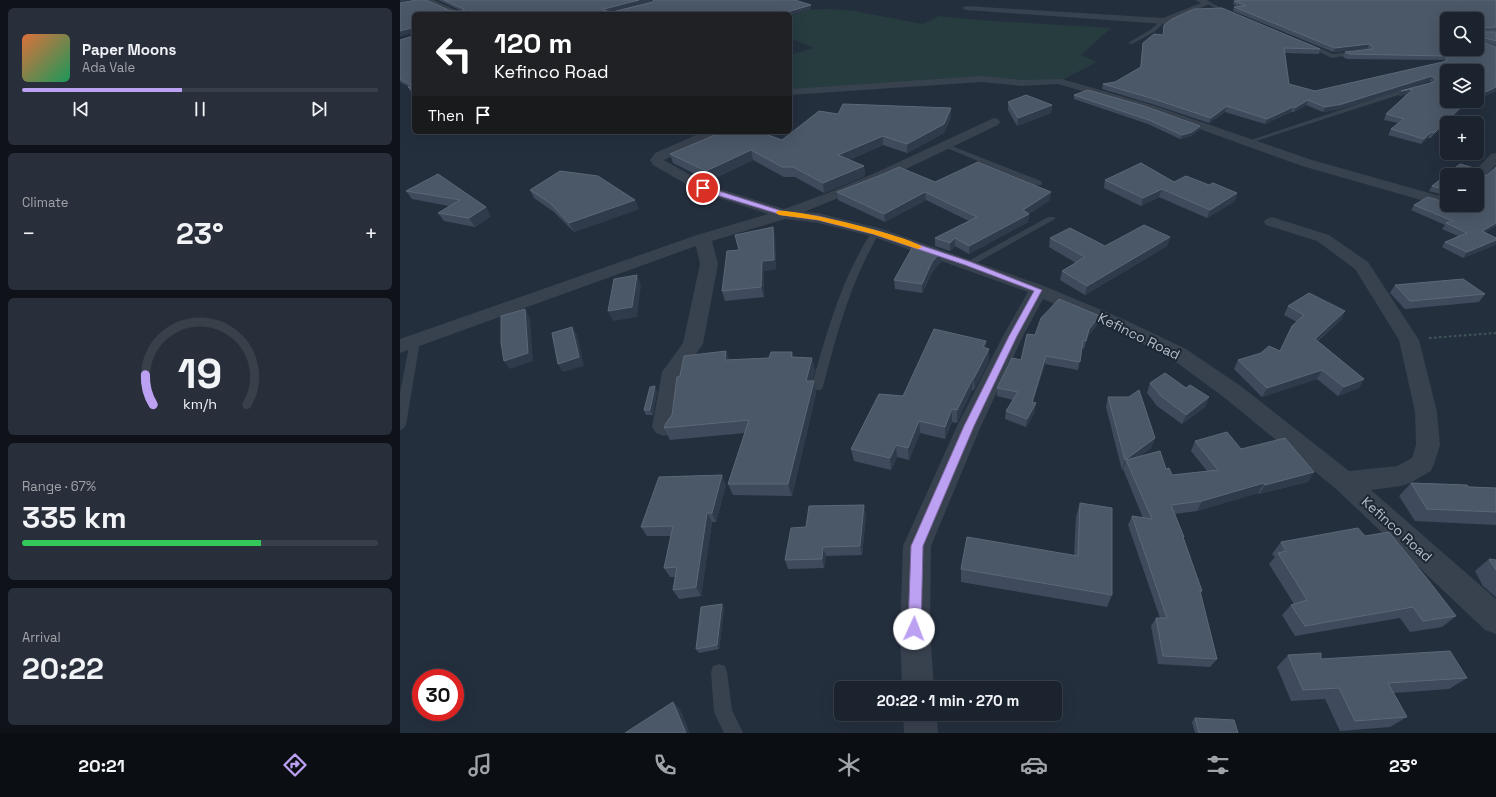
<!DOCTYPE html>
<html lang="en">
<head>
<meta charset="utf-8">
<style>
	body { margin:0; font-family:"Space Grotesk",sans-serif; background:#282f3a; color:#f1f3f6; height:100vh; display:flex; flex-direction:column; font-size:15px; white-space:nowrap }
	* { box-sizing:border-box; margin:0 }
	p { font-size:13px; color:#a0a4aa }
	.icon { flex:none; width:22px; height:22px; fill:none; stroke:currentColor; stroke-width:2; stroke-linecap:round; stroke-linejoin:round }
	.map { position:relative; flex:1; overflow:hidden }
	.side { display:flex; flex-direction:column; gap:8px; padding:8px; background:#0f1319; width:400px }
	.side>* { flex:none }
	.hud { position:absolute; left:12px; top:12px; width:380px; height:122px; border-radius:6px; box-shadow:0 4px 16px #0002,0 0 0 1px #39404a; background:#202124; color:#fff; overflow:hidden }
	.fabs { position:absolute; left:1040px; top:12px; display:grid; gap:8px }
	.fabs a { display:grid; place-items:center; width:44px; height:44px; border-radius:6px; background:#1b232e; box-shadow:0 4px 16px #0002,0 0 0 1px #39404a; font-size:20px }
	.speed { position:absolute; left:12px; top:669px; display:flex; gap:8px; font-size:20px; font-weight:700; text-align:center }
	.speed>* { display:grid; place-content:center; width:52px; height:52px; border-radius:50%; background:#1b232e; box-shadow:0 4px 16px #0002,0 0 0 1px #39404a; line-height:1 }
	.speed .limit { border:6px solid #d22; background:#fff; color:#111 }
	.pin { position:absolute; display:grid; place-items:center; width:34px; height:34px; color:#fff; margin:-17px; border:2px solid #fff; border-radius:50%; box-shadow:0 1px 4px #0007 }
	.me { position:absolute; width:44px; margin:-22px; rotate:2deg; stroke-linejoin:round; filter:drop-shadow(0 0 3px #0008) }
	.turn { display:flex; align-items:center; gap:14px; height:84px; padding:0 16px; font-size:18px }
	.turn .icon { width:52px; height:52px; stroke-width:2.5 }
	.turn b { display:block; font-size:28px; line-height:34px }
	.then { display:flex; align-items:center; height:38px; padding:0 16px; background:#0003; gap:8px; font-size:15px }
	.big { font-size:30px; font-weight:700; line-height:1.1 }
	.side .tile { flex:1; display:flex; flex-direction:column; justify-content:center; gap:6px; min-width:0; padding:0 14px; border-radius:6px; background:#282f3a }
	.side .dial { align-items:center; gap:0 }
	.dial svg { height:104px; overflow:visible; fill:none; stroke:#39404a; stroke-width:7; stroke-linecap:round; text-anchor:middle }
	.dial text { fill:#f1f3f6; stroke:none }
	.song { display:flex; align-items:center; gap:12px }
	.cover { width:48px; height:48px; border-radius:6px; background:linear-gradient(135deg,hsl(20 70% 55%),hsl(150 70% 35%)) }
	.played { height:4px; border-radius:2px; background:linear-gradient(90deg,#bca0f2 45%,#39404a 45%) }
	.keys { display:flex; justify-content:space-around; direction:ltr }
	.heat { display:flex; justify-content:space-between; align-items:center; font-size:22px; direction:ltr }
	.charge { height:6px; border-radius:3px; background:linear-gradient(90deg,#34c759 67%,#39404a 0) }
	.trip { position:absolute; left:434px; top:681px; width:228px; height:40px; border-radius:6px; background:#1b232e; box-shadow:0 4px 16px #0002,0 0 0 1px #39404a; font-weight:700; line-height:40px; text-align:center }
	.tabs { display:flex; height:64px; justify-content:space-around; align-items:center; background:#0b0e12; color:#a0a4aa }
	.tabs .icon { width:28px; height:28px }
	.tabs .current { color:#bca0f2 }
	.tabs b { font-size:18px; color:#f1f3f6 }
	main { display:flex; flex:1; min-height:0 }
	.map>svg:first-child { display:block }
	.green { fill:#263c3f }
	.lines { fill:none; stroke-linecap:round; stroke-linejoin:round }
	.path { stroke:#3f5557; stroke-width:2; stroke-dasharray:2.5 2.5; stroke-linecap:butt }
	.service { fill:#38414e; fill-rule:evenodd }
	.minor { fill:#38414e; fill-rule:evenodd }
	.wall { fill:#3f4b5c; fill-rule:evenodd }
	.shaded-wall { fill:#2f3b4b }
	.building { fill:#4b5868; stroke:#5c6777; fill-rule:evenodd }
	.route { fill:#bca0f2; stroke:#7a689d }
	.slow { fill:#f59e0b }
	.labels { text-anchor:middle; stroke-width:4; stroke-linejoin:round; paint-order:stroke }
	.street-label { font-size:14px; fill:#b4bcc9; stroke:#1d2633 }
</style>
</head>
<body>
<main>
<section class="side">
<div class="tile">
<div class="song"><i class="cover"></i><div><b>Paper Moons</b><p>Ada Vale</p></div></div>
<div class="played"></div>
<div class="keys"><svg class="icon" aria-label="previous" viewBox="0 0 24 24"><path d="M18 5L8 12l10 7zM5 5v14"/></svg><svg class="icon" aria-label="pause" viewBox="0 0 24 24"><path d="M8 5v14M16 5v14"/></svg><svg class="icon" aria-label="next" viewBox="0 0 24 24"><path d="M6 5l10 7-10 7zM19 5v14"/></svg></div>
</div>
<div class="tile"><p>Climate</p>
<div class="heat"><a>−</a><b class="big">23°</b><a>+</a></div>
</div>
<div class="tile dial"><svg viewBox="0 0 100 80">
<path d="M14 69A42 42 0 1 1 86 69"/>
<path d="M14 69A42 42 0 0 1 8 46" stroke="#bca0f2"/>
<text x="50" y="56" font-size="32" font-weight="700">19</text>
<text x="50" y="72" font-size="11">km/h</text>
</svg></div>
<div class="tile"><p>Range · 67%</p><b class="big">335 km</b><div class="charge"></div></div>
<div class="tile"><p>Arrival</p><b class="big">20:22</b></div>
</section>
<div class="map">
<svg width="1096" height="733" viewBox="0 0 1096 733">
	<rect width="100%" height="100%" fill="#242f3e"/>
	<path class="green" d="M429,9L454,11L523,24L539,16L578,20L711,28L681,55L697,62L656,83L580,81L390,93V55L414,48L390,38V16L408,10Z"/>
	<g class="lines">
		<path class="path" d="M1029,338L1096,333"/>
		<path class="service" d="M807,2H809L835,14L831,15L807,4Z
			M762,20L766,21L754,32L732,44L728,43L750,30Z
			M904,43H908L933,54L958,51L961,53L932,58L904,45Z
			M1015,86L1017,87V89L850,143L845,142L976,98Z
			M544,143L641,181L642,183L641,185H635L542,146V144Z
			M648,217H654L655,219L571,266L568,267L563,264Z
			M476,229L480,232C451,280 437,333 423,387L421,390H413L411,387C427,333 441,278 473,230Z
			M15,338L19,339L20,341L6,425L4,428L0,430V393L10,341L11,339Z
			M319,664L325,666L327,672L332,710L343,733H324L314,712L311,672L313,666Z"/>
		<path class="minor" d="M23,0H34L65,14H54Z
			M795,0H807L812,3L764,24L566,10L562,8L566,6L763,18L801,3Z
			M581,76L622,80L662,79L752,105L912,160L1047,198V205H1053L1047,208L1042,206L902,166L744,109L658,84L622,86L581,82L390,95V89Z
			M594,118L598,119L600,122L598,125L485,179L404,212L418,213L482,229L644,286L723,319L786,349L842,387L949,471L997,466L1012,458L1016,445L1015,412L999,340L955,269L917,241L866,225L864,222L866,219L872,217L929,235L968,262L1019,340L1037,412L1040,445L1034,464L1031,471L1010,483L1001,486L971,490L1096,599V634L1085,630L936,489L826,399L772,359L709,327L643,299L623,336L581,426L531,546L530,629L534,688H502L500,629L503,546L557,426L603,336L628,292L471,236L418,223L385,219L312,241L318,264L303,344L283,373L276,427L272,433L264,436L256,433L252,427L262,372L283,343L300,264L296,246L0,353V339L297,235L368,214L298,191L253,165L250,160L255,153L303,132H319L317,135L264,160L308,185L384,209L428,193L475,173Z
			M1096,153V165L1082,179L1077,180V175H1071L1091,154Z
			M503,714H537L538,733H504Z"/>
	</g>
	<path class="wall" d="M38,0H395L411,9L390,15V14H14V95L11,92L8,87H9L0,82V40L13,36V33L0,36V3L51,11H62ZM253,1L212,12L210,11Z
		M1096,0V32H1079H1096V46L1079,41L1096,91L1077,100V71L1047,101H1074L1071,103L1068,102L1031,138H1028L1021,144L988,135L991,129L998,123L984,120L986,114L1007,94L999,96L1001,91L1032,82L1030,81L940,109L923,112L906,105L894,112H891L865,124L825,112L809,123L752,104L702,89L703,84L715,82L740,67L743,43L763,35L920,49L919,54L885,53L889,84L915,91L1044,62V60L947,59L943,57L945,52L968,50L967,49L933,52L833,11L834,7H838L833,4L834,1Z
		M674,95L800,126L799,130L791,136L780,139L748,124L674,99Z
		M608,102L652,105L651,113L617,126L608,110Z
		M438,114L551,117L544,133L507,153L483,145L449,160L464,166L465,176L424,193L395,177H384L353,160L309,181L273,163L270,154L382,140Z
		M1060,164L1074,168L1073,171H1079L1081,176L1087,175L1096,167V226L1085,232L1096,238V243L1095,245L1063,258L1042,247L1045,242L1058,236L1042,229L1045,225L1011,210L1014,205L1028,197L1047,203V205H1077V175H1047V196L1029,191L1032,186Z
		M38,174L91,216L75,227L44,221L38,213L49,206L12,199L6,191Z
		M481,175L535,182L650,200L629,214L628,222L569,254L555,246L550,251L535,246V238L569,221L526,200L485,222L438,200L437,192Z
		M705,180L774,182L809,185L837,193L835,201L807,218L759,197L741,206L704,188Z
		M130,190L239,209L174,232L154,212L134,198Z
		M373,227L375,236L376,269L364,271V297L325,301L322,291L339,250Z
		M770,237L767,246L685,295L660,280L662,271L676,263L649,247L650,238L705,246Z
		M541,262L533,271L522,293L495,289L494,280Z
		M995,285L1085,294L1079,302L1005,309L990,293Z
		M888,306L945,311L941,320L918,341L964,379L959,388L938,396L917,379L862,397L834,369L838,360L880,351L897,322L884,315Z
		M700,316L698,324L687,337L684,349L682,348L678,370L645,364L633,402L635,411L626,427L605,419L606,411L613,400L597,396V388L621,360L635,335Z
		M586,341L585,348L589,361L574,390H572L557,423L552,422L545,439L520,433L509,460L497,457L491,470L454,461L451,449L503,396Z
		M326,351L329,360L369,358L392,352L394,357L415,370L412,381L416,393L392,496L333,495L328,484L345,433L270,440L264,428L272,415L280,376Z
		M750,383L786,388L809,397L805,407L782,424L757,406L747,393Z
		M257,391L253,415H246L244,410Z
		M708,397L755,438L751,448L740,456L766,469L772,475L807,471L791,451L795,441L841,449L914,472L908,482L859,494L858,493L797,511L774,514L784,537L783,538L802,591L800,594L817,659L810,667L758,664L751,626L756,618H760L728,525L732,516L743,518L723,469L722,470L706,407Z
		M1011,483L1096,488V525L1015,521L999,496Z
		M326,485L316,522H312L301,596L279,599L273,590L275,577H270L264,568L271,536H247L241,527Z
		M680,503L712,595L707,607L561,582V569L674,555L676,517Z
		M466,515L462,555L426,556L424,568L388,569L385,560L406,527Z
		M965,536L1056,616L1042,627L1010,632L1000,618L895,636L882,615L891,605L894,604L869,564L875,557L872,554L881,542Z
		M1089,559L1096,560V597L1083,586L1075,571Z
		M322,604L324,608L319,649L299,653L296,649Z
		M888,655L921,659L1067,678L1049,689L993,693L1007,717L990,727L940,731L925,699L891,701L877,667Z
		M795,718L838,733H795L792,722Z"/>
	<path class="shaded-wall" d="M0,0H12L0,2Z
		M239,0H252L253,1L206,13L203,10L204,9Z
		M411,5V9L390,15V14H380Z
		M11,28L14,33L0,36V31Z
		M969,44L967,49L933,52L935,48Z
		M1032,76L1030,81L940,109L923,112L925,107Z
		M1096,87V91L1077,100V96Z
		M1013,89L1010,94L999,96L1001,91Z
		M908,100L906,105L894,112L896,107Z
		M1067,101H1069L1031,138L1034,133Z
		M652,105L651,113L617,126L618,118Z
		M827,106L825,112L809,123L811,118Z
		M893,107L891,112L865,124L867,119Z
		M551,108V117L544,133L507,153V144Z
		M800,126L799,130L791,136L780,139L782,135Z
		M1031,132L1028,138L1021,144L1024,139Z
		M483,136V145L439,164L438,155Z
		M351,150L353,160L309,181L306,171Z
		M464,166L465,176L424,193L423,183Z
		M762,189L759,197L741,206L743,198Z
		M525,192L526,200L485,222L484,214Z
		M651,192L650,200L628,215L629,214L628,222L569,254V246Z
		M837,193L835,201L807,218L810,210Z
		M235,200L239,209L174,232L169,223Z
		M86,207L91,216L75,227L69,218Z
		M1096,223V226L1078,237L1082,231Z
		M373,227L375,236L376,269L364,271V297L361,287L362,261Z
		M770,237L767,246L685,295L687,286Z
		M555,238V246L550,251V243Z
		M1096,240V243L1095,245L1063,258L1067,252Z
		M540,253L541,262L533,271L522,293V284L532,262Z
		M237,275L241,285L237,317L213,321L208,311Z
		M125,309L130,318L133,361L110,369L104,361Z
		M945,311L941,320L910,347L915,339Z
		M700,316L698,324L687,337L684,349L689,329Z
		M172,327L177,335L184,366L163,372L158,364Z
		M586,341L585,353L583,347Z
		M589,349V361L574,390V378Z
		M326,351L330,363L325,360Z
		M392,352L395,364L391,357Z
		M646,356L645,364L630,410L632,402Z
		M412,358L415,370L409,393L406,381Z
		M922,370L917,379L862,397L867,388Z
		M573,378L572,390L557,423V410Z
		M964,379L959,388L938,396L944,387Z
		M414,381L416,393L392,496L388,484Z
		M255,386L257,391L253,415L250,410Z
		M809,397L805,407L782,424L786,415Z
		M636,403L635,411L626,427L627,419Z
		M552,409V422L545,439V427Z
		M519,421L520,433L509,460L508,448Z
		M755,438L751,448L728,465L726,460L723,469L722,470L725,460Z
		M496,445L497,457L491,470L490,458Z
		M914,472L908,482L859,494L865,485Z
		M322,475L326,485L316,522L312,513Z
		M864,483L858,493L797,511L802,501Z
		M464,505L466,515L462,555L460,546Z
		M307,513L312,522L301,596L296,587Z
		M423,547L426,556L424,568L422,559Z
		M322,604L324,608L319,649L317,645Z
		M273,702L280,709L290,733H286Z"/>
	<path class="building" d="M16,0H26L51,11H64V9L44,0H239L204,9L203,10L212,12L253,2L254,0H395L411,5L380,14H14V93L8,87L13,86L0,79V40L13,36V30L11,28L0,31V3Z
		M843,0H1096V27L1078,28L1079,32H1096V41L1078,36L1079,41L1096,47V87L1077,96V71H1047V101H1067L1034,133L1031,132L1024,139L991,129L1004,119L986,114L1013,89L1001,91L1034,82L1036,79L1032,76L942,104L925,107L908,100L896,107H893L867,119L827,106L811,118L754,99L703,84L715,82L741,67L743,43L754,34L763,35L764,25L772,19L794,9L822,8L920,49L884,48L889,84L915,91L1047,61L1046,56L949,54L945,52L972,49L973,47L969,44L935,48L834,7L846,6L834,1ZM1047,19H1077V49H1047Z
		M688,90L744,106L800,126L792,132L782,135L749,120L674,95Z
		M626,95L652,105L618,118L608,102Z
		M443,104L551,108L544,124L507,144L483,136L438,155L464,166L423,183L393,167H382L351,150L306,171L270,154L322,132H360L382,140L419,111L438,114Z
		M578,162L651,192L623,210L629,214L569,246L555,238L550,243L535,238L577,217L525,192L484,214L437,192L481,175L499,167L535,182Z
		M741,163L774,182L786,176L809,185L813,183L837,193L810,210L762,189L743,198L705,180Z
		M1060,164L1074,168L1073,171H1079L1081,176L1087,175L1096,167V223L1082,231L1096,238V240L1067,252L1045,242L1067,233L1046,223L1053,221L1014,205L1028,197L1047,203V205H1077V175H1047V190L1032,186Z
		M160,171L198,176L235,200L169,223L150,203L130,190Z
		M38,174L86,207L69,218L38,213L60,200L6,191Z
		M744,225L770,237L687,286L662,271L685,257L650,238L670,228L705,246Z
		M373,227L374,260L362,261L361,287L322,291L327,251L339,250L335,235Z
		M518,245L540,253L532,262L522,284L494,280L512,248Z
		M237,275L232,307L208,311L214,279Z
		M1063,279L1085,294L1010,301L995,285Z
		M909,293L945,311L915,339L964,379L944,387L922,370L867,388L838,360L861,353L869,346L880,351L892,326L904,315L888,306Z
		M659,299L700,316L689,329L686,341L683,340L680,362L646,356L632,402L636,403L627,419L606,411L618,392L597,388L612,358L621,360L627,334L635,335L641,318Z
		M125,309L128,353L104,361L101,343V316Z
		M172,327L179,357L158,364L152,333Z
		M534,329L586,341L583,347L589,349L574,378H573L557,410L552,409L545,427L519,421L508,448L496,445L490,458L451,449L479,394L503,396Z
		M326,351L325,360L369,358L371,352H392L391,357L412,358L406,381H414L388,484H328L349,420L264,428L266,423L272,415L277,377L280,376L284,356Z
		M765,373L786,388L790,385L809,397L786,415L761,396L750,383Z
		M255,386L250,410H244L250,387Z
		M739,390L755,438L725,460L708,397H729Z
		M827,432L841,449L885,438L914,472L865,485L864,483L802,501L771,505L784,537H783L802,591H800L817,659L763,656L756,618H767L732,516L752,519L726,460L760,451L766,469L769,468L772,475L818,470L795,441Z
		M322,475L312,513H307L296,587L273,590L277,567L264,568L273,526L241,527L259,477Z
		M1011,483L1067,485L1068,487L1096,488V512L1027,509Z
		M680,503L712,508V595L561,569L567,537L678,556Z
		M464,505L460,546L423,547L422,559L385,560L391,528L406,527L409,506Z
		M958,528L965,536L989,532L1029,581L1056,616L1023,621L1013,607L905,626L891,605L907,600L878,553L886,551L881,542Z
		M1089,559L1096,560V570Z
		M322,604L317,645L296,649L301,607Z
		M1050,651L1067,678L988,683L1007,717L955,721L939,688L903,690L888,655L921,653V659Z
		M273,702L286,733H225Z
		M795,718L834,720L838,733H799Z"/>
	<path class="route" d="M303,186L385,212L418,216L478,231L571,262L642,290L617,336L574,426L523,546L521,629L519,634L514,636L510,634L508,629L511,546L564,426L609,336L634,291L565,265L473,234L418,220L382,215L300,190V187Z"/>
	<path class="slow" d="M377,211C394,208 510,236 522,247L518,249L473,234L418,220L379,215L376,213Z"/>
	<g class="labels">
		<g class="street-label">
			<text transform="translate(739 336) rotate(26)" y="5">Kefinco Road</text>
			<text transform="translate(997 529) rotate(42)" y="5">Kefinco Road</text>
		</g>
	</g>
</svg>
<div class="fabs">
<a><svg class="icon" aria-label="search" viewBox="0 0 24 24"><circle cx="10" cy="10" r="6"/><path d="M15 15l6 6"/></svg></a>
<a><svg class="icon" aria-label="layers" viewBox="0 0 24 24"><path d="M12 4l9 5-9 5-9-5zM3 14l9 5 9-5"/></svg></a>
<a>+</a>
<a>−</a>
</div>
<div class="speed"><div class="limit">30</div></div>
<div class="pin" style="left:303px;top:188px;background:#d93025"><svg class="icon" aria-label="arrive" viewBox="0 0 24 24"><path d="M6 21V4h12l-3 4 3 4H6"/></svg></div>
<svg class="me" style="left:514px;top:629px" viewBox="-20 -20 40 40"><circle r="19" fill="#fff"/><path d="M0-13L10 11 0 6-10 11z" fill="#bca0f2"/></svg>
<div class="trip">20:22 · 1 min · 270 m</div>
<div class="hud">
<div class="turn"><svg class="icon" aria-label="left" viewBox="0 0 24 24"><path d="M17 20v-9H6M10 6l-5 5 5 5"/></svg><div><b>120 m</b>Kefinco Road</div></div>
<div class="then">Then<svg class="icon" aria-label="arrive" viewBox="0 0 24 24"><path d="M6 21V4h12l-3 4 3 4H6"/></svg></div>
</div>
</div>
</main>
<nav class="tabs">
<b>20:21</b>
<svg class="icon current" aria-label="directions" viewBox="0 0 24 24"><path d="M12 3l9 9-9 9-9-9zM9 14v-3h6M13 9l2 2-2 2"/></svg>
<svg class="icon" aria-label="music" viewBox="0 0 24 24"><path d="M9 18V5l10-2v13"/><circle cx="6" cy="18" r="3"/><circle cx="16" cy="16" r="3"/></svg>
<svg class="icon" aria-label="phone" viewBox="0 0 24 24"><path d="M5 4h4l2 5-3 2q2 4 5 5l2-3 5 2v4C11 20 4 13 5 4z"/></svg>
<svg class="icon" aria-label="climate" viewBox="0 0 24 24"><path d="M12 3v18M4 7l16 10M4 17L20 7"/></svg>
<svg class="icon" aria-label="car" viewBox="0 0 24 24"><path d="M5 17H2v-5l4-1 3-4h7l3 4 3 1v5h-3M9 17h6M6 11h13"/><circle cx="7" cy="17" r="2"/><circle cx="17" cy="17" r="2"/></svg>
<svg class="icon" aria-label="filters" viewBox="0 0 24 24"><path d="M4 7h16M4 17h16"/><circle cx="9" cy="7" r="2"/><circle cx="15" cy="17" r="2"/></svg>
<b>23°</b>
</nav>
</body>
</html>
